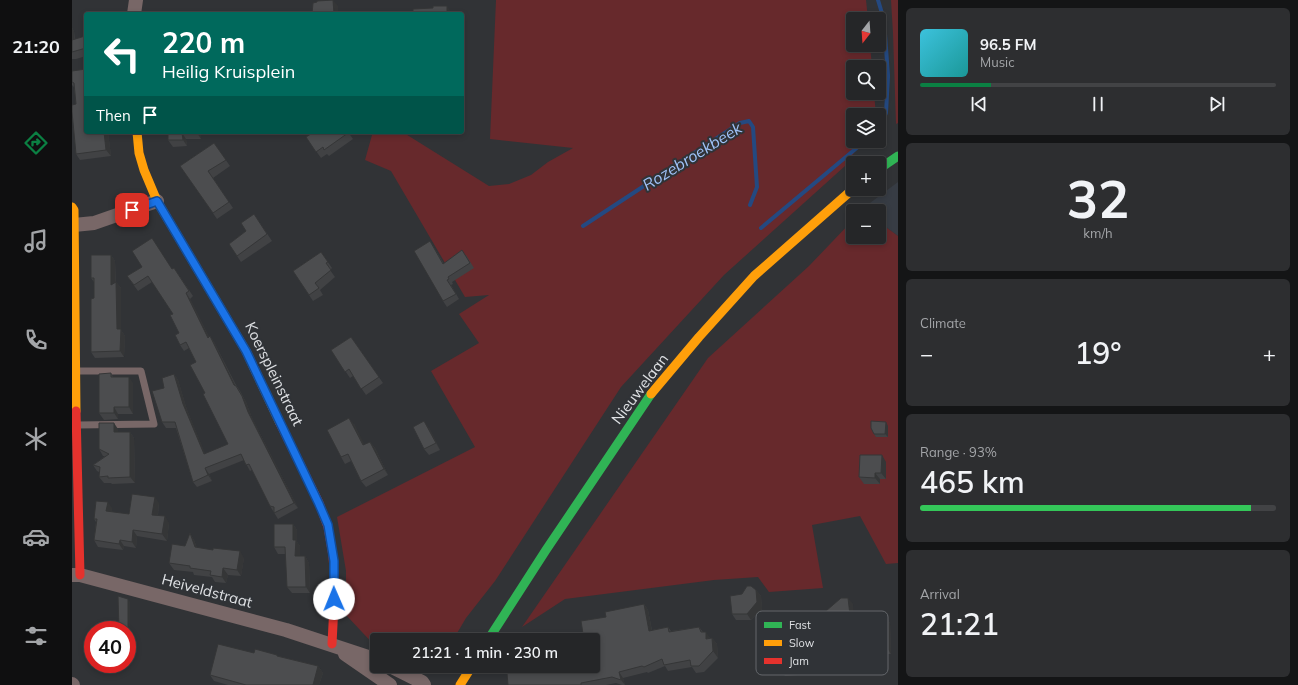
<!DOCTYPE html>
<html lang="en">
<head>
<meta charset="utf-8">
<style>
	body { margin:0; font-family:Mulish,sans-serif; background:#2d2e30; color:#f1f3f6; height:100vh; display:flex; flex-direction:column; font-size:15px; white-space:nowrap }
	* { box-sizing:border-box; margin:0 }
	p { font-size:13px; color:#a3a5a8 }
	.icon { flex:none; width:22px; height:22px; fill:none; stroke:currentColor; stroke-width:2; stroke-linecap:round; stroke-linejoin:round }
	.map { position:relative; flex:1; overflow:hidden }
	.side { display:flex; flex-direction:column; gap:8px; padding:8px; background:#141516; width:400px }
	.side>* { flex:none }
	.guide { position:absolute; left:12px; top:12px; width:380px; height:122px; border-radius:4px; box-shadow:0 2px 6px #0003,0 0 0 1px #424345; background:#00695c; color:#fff; overflow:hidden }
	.needle { width:26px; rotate:197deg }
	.tools { position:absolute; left:774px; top:12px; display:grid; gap:8px }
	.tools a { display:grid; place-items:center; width:40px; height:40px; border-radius:4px; background:#252628; box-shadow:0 2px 6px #0003,0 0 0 1px #424345; font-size:20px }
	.speed { position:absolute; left:12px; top:621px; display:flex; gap:8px; font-size:20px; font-weight:700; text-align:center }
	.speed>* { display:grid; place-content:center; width:52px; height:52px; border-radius:50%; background:#252628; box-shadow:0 2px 6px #0003,0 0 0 1px #424345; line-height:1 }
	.speed .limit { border:6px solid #d22; background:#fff; color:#111 }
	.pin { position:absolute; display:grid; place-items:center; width:34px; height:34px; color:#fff; margin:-17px; border-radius:8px; box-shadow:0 2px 6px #0006 }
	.me { position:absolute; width:44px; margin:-22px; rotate:359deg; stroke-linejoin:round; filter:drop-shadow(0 0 3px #0008) }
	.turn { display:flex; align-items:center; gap:14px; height:84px; padding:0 12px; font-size:18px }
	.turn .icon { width:52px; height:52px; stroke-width:2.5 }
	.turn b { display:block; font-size:28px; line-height:34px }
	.then { display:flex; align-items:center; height:38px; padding:0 12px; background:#0003; gap:8px; font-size:15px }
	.big { font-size:30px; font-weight:600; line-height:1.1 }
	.side .widget { flex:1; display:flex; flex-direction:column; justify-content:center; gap:6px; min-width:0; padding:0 14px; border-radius:6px; background:#2d2e30 }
	.side .dial { align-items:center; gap:0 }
	.dial b { font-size:52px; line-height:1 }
	.song { display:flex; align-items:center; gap:12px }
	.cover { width:48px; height:48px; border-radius:6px; background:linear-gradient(135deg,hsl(190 70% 55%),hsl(180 70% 35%)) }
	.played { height:4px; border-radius:2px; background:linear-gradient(90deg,#0b8043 20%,#424345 20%) }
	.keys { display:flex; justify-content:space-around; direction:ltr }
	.heat { display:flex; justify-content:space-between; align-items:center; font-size:22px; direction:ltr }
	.charge { height:6px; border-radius:3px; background:linear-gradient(90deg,#34c759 93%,#424345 0) }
	.trip { position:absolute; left:298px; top:633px; width:230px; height:40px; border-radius:4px; background:#252628; box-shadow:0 2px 6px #0003,0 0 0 1px #424345; font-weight:600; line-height:40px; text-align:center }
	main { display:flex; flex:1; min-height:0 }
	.tabs { display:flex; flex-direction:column; width:72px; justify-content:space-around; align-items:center; background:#0f0f10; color:#a3a5a8 }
	.tabs .icon { width:28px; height:28px }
	.tabs .current { color:#0b8043 }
	.tabs b { font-size:18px; color:#f1f3f6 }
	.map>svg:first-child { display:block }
	.built { fill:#373c44 }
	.green { fill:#67292c }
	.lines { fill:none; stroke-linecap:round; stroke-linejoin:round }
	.stream { stroke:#244981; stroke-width:4 }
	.lane { stroke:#786767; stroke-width:7 }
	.street { stroke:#786767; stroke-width:14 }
	.fast { stroke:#30b455; stroke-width:9 }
	.slow { stroke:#ff9f0a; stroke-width:9 }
	.jam { stroke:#e5322d; stroke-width:9 }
	.wall { fill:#414244 }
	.shaded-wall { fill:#353637 }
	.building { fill:#4c4d4f; stroke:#353637 }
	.route-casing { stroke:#114b97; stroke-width:10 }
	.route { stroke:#1a73e8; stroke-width:7 }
	.labels { text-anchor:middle; stroke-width:4; stroke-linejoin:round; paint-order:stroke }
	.street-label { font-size:15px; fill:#dee0e3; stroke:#303337 }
	.water-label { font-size:16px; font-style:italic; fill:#a0c3f9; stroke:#303337 }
	.key { fill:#303337; stroke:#64676b; stroke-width:1 }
	.key-label { font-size:11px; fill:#dee0e3 }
</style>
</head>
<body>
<main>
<nav class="tabs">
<b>21:20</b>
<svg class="icon current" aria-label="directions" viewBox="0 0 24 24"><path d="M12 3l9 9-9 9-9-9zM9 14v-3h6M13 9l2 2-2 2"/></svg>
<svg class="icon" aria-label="music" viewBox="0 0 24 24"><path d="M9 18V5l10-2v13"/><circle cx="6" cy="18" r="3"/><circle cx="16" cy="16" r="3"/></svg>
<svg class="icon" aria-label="phone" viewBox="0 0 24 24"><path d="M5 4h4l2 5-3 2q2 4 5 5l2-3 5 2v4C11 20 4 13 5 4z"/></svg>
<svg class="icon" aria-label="climate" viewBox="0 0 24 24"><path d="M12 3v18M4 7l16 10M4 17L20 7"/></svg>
<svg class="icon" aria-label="car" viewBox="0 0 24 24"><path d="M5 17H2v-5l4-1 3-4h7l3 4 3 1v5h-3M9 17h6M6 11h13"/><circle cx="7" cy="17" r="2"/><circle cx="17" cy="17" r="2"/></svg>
<svg class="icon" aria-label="filters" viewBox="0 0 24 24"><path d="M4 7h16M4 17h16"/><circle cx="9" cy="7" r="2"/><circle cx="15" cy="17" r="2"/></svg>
</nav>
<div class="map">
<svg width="826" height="685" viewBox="0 0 826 685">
	<rect width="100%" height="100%" fill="#313336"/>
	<path class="built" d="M826,182V236L807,222V211H792L790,209Z"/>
	<path class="green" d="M424,0H794L796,19H781V45H798L800,67H781V93H802L804,115H781V141H790L773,166L652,275L549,387L423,581L394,618L381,640H305V648L274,615V571L265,517L403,447L359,371L407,343L387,314L417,295L393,297L319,171L293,160L300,135L332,133L417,186L437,184L459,175L476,162L501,148L418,139Z
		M819,0H826V123L824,124L821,33Z
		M781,220V237H807V222L826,236V563L814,564L788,516L740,525L751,588L697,592L686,577L642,580L493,599L450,627L636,358L737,266Z"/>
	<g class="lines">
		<path class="stream" d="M806,0L812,20L816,76L814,113L807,129
			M511,226L668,123L677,121L681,127L685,187L678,205
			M689,228L793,141"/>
		<path class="lane" d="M5,371H69L82,424L6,425"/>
		<path class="street" d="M62,14L64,0
			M2,225L22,223L85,201
			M0,575H8L214,630L305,660
			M273,654L318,685
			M318,666L350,682L352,685
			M0,684L1,685"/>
		<path class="fast" d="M807,169L826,156
			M416,640L474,550L579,394"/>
		<path class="slow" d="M65,132L67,153L72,170L85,201L174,351L208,423
			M0,207L2,210L4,411
			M579,394L627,337L682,276L781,189
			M388,685L400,666"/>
		<path class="jam" d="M4,411L8,575
			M208,423L247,503L256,527L261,556L263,585L260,644"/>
	</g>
	<path class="wall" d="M0,28L2,31L3,39L13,36L14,38V56L4,59H0Z
		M0,71L36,132L39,156L8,160L4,154V104L2,87L0,85Z
		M96,132H129V139H114L115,146L101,147L96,140Z
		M276,132L281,139L257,156L255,154L249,158L234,137Z
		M142,143L158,166L141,178L161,208L145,219L108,166Z
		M182,214L200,241L169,262L157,244L174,231Z
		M358,241L372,264L394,255L402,268L380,282L381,284L379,285L387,299L375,307L371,301Z
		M249,252L260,268L258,270L263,277L248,290L251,295L241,301L221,271Z
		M39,255L43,261L44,282L49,288V330L53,336L52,357L23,358L19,352L22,298V282L19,278Z
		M70,267L100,269L102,268L121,296L118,299L137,337L138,336L142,342L164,385L168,391L174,402L180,418L226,508L206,519L198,506L180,470L178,471L172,460L137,474L140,481L125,487L121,482L104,428H94L90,422L92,388L102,374L106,380L115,410L133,454L156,444L133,393L124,362L117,348L112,351L108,345L107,333L101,314L80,282L66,291L55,276Z
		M279,337L311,383L294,395L281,376L278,378L259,350Z
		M39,373L41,377L61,383V414H46V419L32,420L27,413Z
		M282,424L292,445L298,442L303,448L316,475L294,487L289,481L279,461L273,464L269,457Z
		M816,426V437H804L802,434Z
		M357,428L368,450L357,455L352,449Z
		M46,429V432H58L62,438L63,483L40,484L39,483H32L27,477V472L25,471L21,465L33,456H31L27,449Z
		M814,462V479H808V484H792L787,477Z
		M87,503L86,515L97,523L95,541L65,536L64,548L52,546L51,550L26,547L22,540L24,522L22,519L40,508L39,512L57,514Z
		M221,524L225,530V542L228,546V556H233L237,563L238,593H220L215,587L214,554H206L202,547Z
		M118,533L122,540L125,548L172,558L169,576L156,575L154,583L143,582L140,577L122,575L121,572L102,570L97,563L113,546Z
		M684,590L689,596L690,609L679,620H664L660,614L670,594Z
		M58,602V633H55V630Z
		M572,604L576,610L580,630L596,627L599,631L627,627L631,632L638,638H640L645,644L646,658L632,672L624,673L620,667L596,671L593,666L576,673L575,672L551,678L553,685H550L544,683L534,685H436L439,673L466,668L521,666L534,617Z
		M781,604V615L814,617L818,623L819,654H801L797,648V646L750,648L753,673L713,676L709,670L733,633L755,628Z
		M182,653L206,656L246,666L251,673L247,685H156L142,681L138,675Z"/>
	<path class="shaded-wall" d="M261,0L266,6V14H262Z
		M375,6L379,12V14H375Z
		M0,28L2,31L3,47L0,42Z
		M32,132H36L39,156L34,150Z
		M125,132H129V139L125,133Z
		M110,133L114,139L115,146L111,140Z
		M39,255L43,261L44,291L39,285Z
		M44,282L49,288V330L53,336L52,357L48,351L45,329Z
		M114,293L118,299L140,343L136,338Z
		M138,336L142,342L166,391L162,385Z
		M102,374L106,380L115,410L136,460L132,454L111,404Z
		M57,377L61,383V414L57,407Z
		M164,386L174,402L180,418L226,508L222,503L176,412Z
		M42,407L46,414V419L42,413Z
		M277,418L282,424L296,451L291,445Z
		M352,421L357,428L368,450L364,443Z
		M814,422L816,426V437L813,434Z
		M42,423L46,429L47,438L42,432Z
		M58,432L62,438L63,483L58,477Z
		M298,442L303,448L316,475L312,469Z
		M810,455L814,462V479L809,473Z
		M133,468L137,474L140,481L136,475Z
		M803,473L808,479V484L803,478Z
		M83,497L87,503L85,521L80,515Z
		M36,502L40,508L39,517L34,511Z
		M93,516L97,523L95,541L90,534Z
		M221,524L225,530V542L228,546V563L223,556L221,540Z
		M61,530L65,536L64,548L60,542Z
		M118,533L122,540L127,554L123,547Z
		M48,540L52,546L51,550L47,544Z
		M168,551L172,558L169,576L165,570Z
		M233,556L237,563L238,593L234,587Z
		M151,568L156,575L154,583L150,577Z
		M684,590L689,596L690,609L679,620L675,614Z
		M776,598L781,604L782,621L778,615Z
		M56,599L58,602V633L56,630Z
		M572,604L576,610L581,637L577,631Z
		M814,617L818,623L819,654L815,648Z
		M634,632L638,638L634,639Z
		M640,638L645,644L646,658L641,651Z
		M746,642L750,648L753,673L749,667Z
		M246,666L251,673L247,685H241Z
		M547,672L551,678L553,685L549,680Z"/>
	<path class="building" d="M261,0L262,14H240L241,3L245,2V1Z
		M361,6H375V14H341V9L361,8Z
		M13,36L14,41V48L0,52V40Z
		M14,69V132H32L34,150L4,154L0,112V105L4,104L2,83L0,82V71Z
		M96,132H125V133H110L111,140H96Z
		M242,132H276V133L252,150L251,147L244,152L234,137Z
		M142,143L154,160L136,171L157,202L141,213L108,166Z
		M182,214L195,234L165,256L157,244L174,231L169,223Z
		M80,238L100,269L102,268L117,291L114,293L136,338L138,336L162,385L164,386L170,396L176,412L222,503L202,513V507L198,506L177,464L174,465L169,454L133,468L136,475L121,482L103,422H90L80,391L92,388L90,378L102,374L111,404L132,454L156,444L131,394L133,393L118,365L124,362L114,342L108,345L103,335L107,333L98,315L101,314L76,276L62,285L55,276L70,267L60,251Z
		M358,241L371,264L390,250L398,263L376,277L377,279L375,280L384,294L371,301L342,251Z
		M249,252L256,262L254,263L259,270L243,283L247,288L237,295L221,271Z
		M19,255H39V285L44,282L45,329H49L48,351L19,352V299L22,298V278H19Z
		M279,337L307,377L289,389L277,369L273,372L259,350Z
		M39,373V377H57V407H42V413H27V374Z
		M277,418L291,445L298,442L312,469L289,481L276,454L269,457L255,430Z
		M352,421L364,443L352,449L341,427Z
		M799,421L814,422L813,434H802L799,428Z
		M27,423H42V432H58V477L36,478V476L27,477L28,467L21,465L37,454L27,449Z
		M788,455H810L809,473H803V478L787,477Z
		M60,494L83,497L80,515L93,516L90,534L61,530L60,542L48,540L47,544L22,540L25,519H22L24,501L36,502L34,511L57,514Z
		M202,524H221V540H224L223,556H233L234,587H215L213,547H202Z
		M118,533L123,547L141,550V548L168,551L165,570L151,568L150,577L138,575L139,571L118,568V566L97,563L100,544L113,546Z
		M675,586H679L684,590L685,602L675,614H660L658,596L670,594Z
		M46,596L56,599V630H47Z
		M769,598H776L778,615L805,614V617H814L815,648H797L796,640L746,642L749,667L709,670L707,634L733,633V629L755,628L754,611Z
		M572,604L577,631L596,627L597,632L627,627L629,632H634V639L640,638L641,651L627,666H619L618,660L592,665L590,659L572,667L570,666L547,672L549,680L540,677L509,683V685H436L435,673H439V669L466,668V666H521V640H512L509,621L534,617L533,612Z
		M146,644L182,653L183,649L205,655V656L246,666L241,685H174L138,675Z"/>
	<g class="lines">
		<g class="route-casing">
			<path id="route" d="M60,210L85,201L174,351L247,504L256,525L262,561V599"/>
		</g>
		<use href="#route" class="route"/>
	</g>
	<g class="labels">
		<g class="street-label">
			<text transform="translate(202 374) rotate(64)" y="5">Koerspleinstraat</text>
			<text transform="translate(568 389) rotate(-53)" y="5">Nieuwelaan</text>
			<text transform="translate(135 591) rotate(15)" y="5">Heiveldstraat</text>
		</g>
		<g class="water-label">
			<text transform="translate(620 156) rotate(-32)" y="6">Rozebroekbeek</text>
		</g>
	</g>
	<rect x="684" y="611" width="132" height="64" rx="6" class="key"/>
	<rect x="692" y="622" width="18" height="6" fill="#30b455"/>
	<rect x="692" y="640" width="18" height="6" fill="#ff9f0a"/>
	<rect x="692" y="658" width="18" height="6" fill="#e5322d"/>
	<g class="key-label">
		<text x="717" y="629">Fast</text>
		<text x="717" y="647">Slow</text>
		<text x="717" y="665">Jam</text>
	</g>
</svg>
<div class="tools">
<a><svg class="needle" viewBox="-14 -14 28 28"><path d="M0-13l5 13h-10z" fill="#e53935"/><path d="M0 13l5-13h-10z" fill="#a3a5a8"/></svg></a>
<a><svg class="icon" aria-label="search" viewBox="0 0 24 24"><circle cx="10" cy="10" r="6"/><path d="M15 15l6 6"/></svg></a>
<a><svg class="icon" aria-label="layers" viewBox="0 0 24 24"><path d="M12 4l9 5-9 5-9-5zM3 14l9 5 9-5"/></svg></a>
<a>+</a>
<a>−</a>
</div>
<div class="speed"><div class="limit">40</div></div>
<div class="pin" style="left:60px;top:210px;background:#d93025"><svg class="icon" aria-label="arrive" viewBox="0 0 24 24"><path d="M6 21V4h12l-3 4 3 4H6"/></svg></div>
<svg class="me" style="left:262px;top:599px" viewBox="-20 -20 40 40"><circle r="19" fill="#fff"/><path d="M0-13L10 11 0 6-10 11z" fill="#1a73e8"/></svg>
<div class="trip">21:21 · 1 min · 230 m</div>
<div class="guide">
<div class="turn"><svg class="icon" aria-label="left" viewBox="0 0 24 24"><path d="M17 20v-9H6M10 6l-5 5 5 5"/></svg><div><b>220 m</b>Heilig Kruisplein</div></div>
<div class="then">Then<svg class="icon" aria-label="arrive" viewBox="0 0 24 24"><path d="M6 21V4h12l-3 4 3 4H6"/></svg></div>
</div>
</div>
<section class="side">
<div class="widget">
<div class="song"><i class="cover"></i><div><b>96.5 FM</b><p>Music</p></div></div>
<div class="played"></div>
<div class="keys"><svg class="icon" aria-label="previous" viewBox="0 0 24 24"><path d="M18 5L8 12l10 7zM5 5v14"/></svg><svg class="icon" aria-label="pause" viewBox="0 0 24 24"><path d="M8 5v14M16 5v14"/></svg><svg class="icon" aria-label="next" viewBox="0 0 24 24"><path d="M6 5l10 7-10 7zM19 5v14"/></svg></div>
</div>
<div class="widget dial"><b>32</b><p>km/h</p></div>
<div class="widget"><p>Climate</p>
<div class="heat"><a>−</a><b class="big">19°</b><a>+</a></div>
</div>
<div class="widget"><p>Range · 93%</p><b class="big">465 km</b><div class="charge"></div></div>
<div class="widget"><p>Arrival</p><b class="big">21:21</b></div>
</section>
</main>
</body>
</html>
